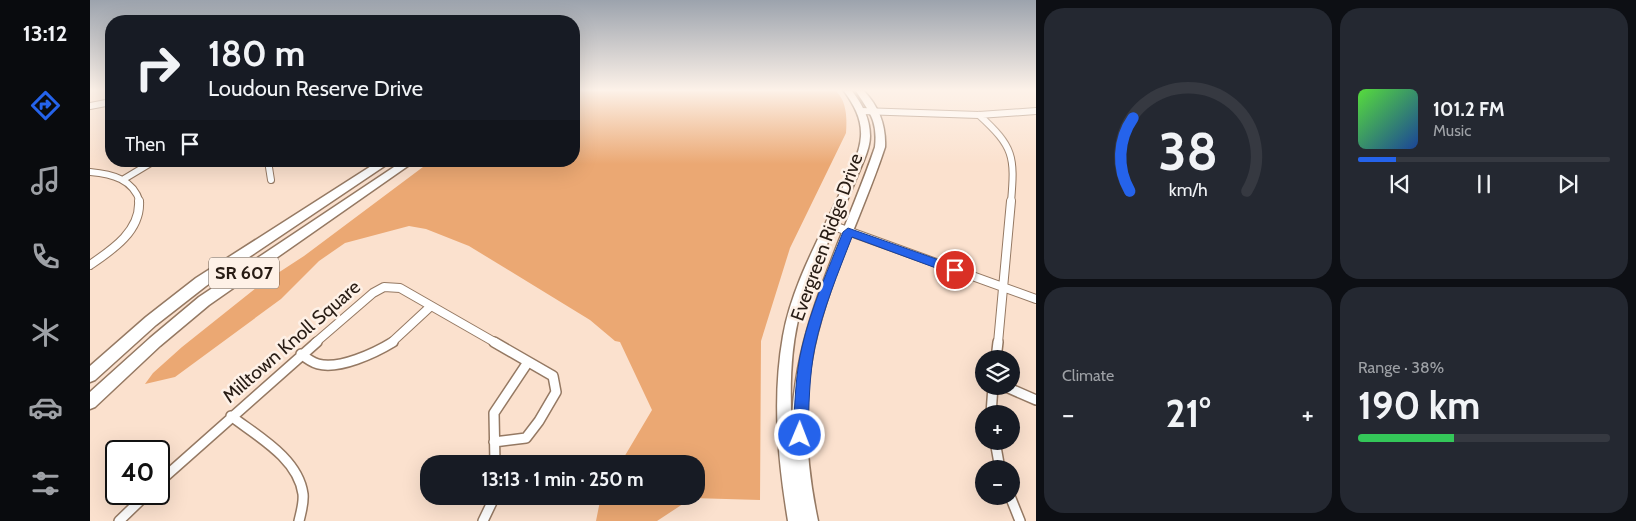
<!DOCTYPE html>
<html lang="en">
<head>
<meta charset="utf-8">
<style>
	body { margin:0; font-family:Cabin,sans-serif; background:#242831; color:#f1f3f6; height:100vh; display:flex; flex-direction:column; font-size:19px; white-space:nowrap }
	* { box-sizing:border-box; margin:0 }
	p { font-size:16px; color:#9ea1a6 }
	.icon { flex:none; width:28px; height:28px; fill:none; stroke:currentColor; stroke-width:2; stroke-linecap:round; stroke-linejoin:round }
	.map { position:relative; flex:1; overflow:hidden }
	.details { display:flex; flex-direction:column; gap:8px; padding:8px; background:#0d0f14; width:600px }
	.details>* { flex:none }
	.hud { position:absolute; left:15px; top:15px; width:475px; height:152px; border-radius:20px; box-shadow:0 5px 20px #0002; background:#171b24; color:#f1f3f6; overflow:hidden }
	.controls { position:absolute; left:885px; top:350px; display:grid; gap:10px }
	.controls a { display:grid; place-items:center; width:45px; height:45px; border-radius:50%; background:#171b24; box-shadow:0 5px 20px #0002; font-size:25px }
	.speed { position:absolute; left:15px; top:440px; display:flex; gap:10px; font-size:25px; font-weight:700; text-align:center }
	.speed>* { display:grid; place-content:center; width:65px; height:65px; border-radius:50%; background:#171b24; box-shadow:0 5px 20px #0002; line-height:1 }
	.speed .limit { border:2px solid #111; border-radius:8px; background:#fff; color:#111 }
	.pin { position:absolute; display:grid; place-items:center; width:42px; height:42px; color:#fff; margin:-21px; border:2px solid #fff; border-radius:50%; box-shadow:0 1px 5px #0007 }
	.me { position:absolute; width:55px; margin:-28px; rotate:1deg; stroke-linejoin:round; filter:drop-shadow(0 0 4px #0008) }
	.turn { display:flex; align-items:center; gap:18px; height:105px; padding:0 20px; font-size:22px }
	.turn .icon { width:65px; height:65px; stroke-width:2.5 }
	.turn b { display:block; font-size:35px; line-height:42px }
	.then { display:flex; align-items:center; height:48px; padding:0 20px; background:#0003; gap:10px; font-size:19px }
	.big { font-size:38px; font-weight:800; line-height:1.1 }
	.details .widget { flex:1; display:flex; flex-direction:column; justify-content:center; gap:8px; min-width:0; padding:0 18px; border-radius:20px; background:#242831 }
	.details .dial { align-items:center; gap:0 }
	.dial svg { height:130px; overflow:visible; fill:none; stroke:#363941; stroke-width:7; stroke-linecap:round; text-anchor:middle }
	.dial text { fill:#f1f3f6; stroke:none }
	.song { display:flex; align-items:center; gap:15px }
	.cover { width:60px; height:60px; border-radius:8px; background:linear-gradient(135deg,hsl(110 70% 55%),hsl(220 70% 35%)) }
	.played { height:5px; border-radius:2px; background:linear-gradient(90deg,#2563eb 15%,#363941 15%) }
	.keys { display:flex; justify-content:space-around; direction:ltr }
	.heat { display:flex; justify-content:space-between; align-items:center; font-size:28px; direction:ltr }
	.charge { height:8px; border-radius:4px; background:linear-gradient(90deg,#34c759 38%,#363941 0) }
	.details .tiles { flex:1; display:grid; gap:8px; grid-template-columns:repeat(2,1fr) }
	.trip { position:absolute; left:330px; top:455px; width:285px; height:50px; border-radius:20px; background:#171b24; box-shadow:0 5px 20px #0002; font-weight:800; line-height:50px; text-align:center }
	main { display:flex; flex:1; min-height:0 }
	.tabs { display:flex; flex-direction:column; width:90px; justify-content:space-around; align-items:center; background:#090b0e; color:#9ea1a6 }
	.tabs .icon { width:35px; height:35px }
	.tabs .on { color:#2563eb }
	.tabs b { font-size:22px; color:#f1f3f6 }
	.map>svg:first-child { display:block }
	.forest { fill:#eba873 }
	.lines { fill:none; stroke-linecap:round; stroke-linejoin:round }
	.street-far2-casing { stroke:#957963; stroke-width:8 }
	.street-far1-casing { stroke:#957963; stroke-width:10 }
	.street-casing { stroke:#957963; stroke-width:12 }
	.secondary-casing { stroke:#957963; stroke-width:3 }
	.primary-casing { stroke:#957963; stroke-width:3 }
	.street-far2 { stroke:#fff; stroke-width:6 }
	.street-far1 { stroke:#fff; stroke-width:8 }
	.street { stroke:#fff; stroke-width:9 }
	.secondary { fill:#fff; fill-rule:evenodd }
	.primary { fill:#fff; fill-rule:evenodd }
	.route { fill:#2563eb; stroke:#184099 }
	.labels { text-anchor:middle; stroke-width:5; stroke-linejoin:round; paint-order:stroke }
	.shield { fill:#fef1e7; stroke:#685c53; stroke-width:1 }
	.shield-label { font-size:18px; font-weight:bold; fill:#281c14 }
	.street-label { font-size:19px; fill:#281c14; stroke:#fef1e7 }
</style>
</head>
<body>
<main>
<nav class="tabs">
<b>13:12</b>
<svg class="icon on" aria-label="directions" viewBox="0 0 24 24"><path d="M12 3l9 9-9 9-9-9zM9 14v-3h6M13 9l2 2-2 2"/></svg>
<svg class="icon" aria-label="music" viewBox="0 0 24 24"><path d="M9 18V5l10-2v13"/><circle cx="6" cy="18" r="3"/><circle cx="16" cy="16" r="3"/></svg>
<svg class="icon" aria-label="phone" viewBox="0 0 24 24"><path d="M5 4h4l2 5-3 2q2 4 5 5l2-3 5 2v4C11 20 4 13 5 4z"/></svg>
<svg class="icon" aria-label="climate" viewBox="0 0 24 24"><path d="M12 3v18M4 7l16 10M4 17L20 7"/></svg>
<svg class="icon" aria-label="car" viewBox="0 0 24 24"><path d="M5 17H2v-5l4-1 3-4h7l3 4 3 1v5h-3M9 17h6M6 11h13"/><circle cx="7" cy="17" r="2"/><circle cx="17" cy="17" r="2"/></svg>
<svg class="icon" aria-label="filters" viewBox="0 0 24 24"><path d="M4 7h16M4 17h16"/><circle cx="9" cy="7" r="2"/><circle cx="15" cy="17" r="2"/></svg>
</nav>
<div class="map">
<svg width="946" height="521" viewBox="0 0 946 521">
	<rect width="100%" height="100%" fill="#fbe1ce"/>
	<path class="forest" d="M484,91H746C757,102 757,118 756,133L700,248L671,341L670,500L602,498L567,521H506L511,496H606V464H530L562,410L530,342L525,341L500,320L379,246L336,229L319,226L255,243L229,261L191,299L85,377L55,384L63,373L92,347L171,284L214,256L341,161H484Z"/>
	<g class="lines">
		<g class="street-far2-casing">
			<path id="street-far2" d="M0,106L21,102
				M771,111L889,115L946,111
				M889,115C924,147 925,156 921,202
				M178,161L181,180
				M0,172C22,174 43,179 50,202
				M34,179L64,161"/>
		</g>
		<g class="street-far1-casing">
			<path id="street-far1" d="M741,225L946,299
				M0,265C22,250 51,231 49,201
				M225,343L283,293L294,287L310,288L406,343
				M301,343L341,306
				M908,343L921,201"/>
		</g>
		<g class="street-casing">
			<path id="street" d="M404,342L463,376L466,392L449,421L436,438L404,442
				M211,354C216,358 221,362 228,364C249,370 285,353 303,342
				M906,359L908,342
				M914,386L946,400
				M901,414L903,386
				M141,416C167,436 208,458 213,494C214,503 211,512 209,521
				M905,441L910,469
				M405,464L404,413L438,362
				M69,482L227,342
				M920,496L930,521
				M29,521L57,494
				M393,521L405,496"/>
		</g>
		<g class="secondary-casing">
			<path id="secondary" d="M754,91H762C772,104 780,118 780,136C780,150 771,166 766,179C749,223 725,264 711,309C699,350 700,395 702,437C700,332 752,244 785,147C788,120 779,112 766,91H774C789,107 796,125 795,147C773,214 739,278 724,348C712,405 716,464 728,521H698C688,460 682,398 693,336C702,285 729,239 750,193C758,176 770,155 771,136C772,119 764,105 754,91Z"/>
		</g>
		<g class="primary-casing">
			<path id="primary" d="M289,161H302L116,286L66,325L5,380L0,382V366L56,317L106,278Z
				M313,161H325L119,305L70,346L5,407L0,409V392L60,338L109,297Z"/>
		</g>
		<use href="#street-far2" class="street-far2"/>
		<use href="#street-far1" class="street-far1"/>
		<use href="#street" class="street"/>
		<use href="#secondary" class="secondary"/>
		<use href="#primary" class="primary"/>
	</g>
	<linearGradient id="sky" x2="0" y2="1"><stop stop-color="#9ca3ad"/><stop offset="0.55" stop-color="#fdf2e9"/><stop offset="1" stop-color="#fdf2e9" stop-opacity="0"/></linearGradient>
	<rect width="946" height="164" fill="url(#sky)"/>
	<path class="route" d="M758,228L869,267L871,270L865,275L762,237C748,273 733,309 725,347C719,376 719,406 718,435L716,440L710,442L705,440L703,435C705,406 705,376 712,347C721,308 738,270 753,232Z"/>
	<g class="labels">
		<rect class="shield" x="119" y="257.5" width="70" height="31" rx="4"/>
		<g class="shield-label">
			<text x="154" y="279">SR 607</text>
		</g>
		<g class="street-label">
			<text transform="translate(736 237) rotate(-70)" y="7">Evergreen Ridge Drive</text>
			<text transform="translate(201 341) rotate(-41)" y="7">Milltown Knoll Square</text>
		</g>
	</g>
</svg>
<div class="controls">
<a><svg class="icon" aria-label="layers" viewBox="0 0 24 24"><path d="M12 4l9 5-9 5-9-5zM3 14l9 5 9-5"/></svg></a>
<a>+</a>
<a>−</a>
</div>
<div class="speed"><div class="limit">40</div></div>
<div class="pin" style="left:865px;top:270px;background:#d93025"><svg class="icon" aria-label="arrive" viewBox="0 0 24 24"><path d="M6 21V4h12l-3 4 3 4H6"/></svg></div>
<svg class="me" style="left:710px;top:435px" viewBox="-20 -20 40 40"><circle r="17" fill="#2563eb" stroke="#fff" stroke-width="3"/><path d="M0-11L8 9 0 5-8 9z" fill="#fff"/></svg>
<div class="trip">13:13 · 1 min · 250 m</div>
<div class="hud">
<div class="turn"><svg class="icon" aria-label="right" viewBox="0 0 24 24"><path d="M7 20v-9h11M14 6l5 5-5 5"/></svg><div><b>180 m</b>Loudoun Reserve Drive</div></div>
<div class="then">Then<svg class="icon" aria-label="arrive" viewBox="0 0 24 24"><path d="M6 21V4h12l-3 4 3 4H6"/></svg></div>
</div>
</div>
<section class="details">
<div class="tiles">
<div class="widget dial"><svg viewBox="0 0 100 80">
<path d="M14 69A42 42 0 1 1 86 69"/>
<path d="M14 69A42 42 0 0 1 16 24" stroke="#2563eb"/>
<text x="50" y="56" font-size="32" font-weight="700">38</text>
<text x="50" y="72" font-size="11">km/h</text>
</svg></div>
<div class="widget">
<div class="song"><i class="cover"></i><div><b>101.2 FM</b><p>Music</p></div></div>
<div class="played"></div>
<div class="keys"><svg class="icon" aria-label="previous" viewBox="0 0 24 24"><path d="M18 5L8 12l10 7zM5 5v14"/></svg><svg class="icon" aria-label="pause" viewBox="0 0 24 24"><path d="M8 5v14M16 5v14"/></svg><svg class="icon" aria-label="next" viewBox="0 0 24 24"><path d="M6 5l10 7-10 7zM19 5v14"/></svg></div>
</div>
<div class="widget"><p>Climate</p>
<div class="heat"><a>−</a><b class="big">21°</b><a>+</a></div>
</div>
<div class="widget"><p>Range · 38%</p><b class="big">190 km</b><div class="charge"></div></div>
</div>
</section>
</main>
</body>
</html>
